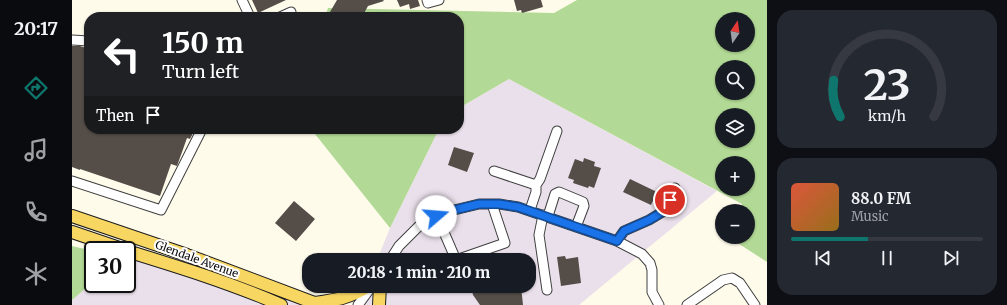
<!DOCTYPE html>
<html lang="en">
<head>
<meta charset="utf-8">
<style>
	body { margin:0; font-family:Merriweather,serif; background:#242831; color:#f1f3f6; height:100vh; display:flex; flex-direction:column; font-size:15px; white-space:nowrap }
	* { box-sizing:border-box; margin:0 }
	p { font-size:13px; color:#9ea1a6 }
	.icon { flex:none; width:22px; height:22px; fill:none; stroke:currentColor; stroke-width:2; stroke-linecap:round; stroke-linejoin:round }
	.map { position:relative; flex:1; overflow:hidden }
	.side { display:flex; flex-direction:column; gap:10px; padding:10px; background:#0d0f14; width:240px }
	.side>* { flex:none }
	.top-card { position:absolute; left:12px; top:12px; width:380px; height:122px; border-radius:16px; box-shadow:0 1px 3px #0004; background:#202124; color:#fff; overflow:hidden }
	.needle { width:26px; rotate:13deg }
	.buttons { position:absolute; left:643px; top:12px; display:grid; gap:8px }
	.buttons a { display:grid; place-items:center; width:40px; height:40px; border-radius:50%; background:#171b24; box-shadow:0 1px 3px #0004; font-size:20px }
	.speed { position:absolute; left:12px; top:241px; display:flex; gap:8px; font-size:20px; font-weight:700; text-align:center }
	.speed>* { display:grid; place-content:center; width:52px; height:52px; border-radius:50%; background:#171b24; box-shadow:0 1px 3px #0004; line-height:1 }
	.speed .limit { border:2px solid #111; border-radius:6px; background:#fff; color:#111 }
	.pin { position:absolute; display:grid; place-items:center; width:34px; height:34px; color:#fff; margin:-17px; border:2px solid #fff; border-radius:50%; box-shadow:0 1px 4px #0007 }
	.me { position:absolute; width:44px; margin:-22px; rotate:72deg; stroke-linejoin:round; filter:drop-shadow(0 0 3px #0008) }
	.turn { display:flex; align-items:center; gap:14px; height:84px; padding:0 12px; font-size:18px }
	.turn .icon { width:52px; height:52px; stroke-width:2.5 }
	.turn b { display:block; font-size:28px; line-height:34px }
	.then { display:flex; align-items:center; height:38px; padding:0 12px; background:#0003; gap:8px; font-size:15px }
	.side .tile { flex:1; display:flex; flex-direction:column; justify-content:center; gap:6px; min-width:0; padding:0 14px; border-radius:16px; background:#242831 }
	.side .dial { align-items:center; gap:0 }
	.dial svg { height:104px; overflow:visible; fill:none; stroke:#363941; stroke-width:7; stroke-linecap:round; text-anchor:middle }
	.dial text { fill:#f1f3f6; stroke:none }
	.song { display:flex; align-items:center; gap:12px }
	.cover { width:48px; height:48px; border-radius:6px; background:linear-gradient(135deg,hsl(10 70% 55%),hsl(40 70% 35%)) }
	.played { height:4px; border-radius:2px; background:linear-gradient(90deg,#0f766e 40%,#363941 40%) }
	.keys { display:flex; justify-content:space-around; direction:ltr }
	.trip { position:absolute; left:230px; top:253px; width:234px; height:40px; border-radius:16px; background:#171b24; box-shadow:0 1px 3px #0004; font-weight:800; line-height:40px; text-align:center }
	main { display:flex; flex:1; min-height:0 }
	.dock { display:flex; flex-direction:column; width:72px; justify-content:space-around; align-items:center; background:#090b0e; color:#9ea1a6 }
	.dock .icon { width:28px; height:28px }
	.dock .selected { color:#0f766e }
	.dock b { font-size:18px; color:#f1f3f6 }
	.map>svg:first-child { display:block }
	.industrial { fill:#eae0eb }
	.forest { fill:#b2d995; fill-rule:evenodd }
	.building { fill:#544d48 }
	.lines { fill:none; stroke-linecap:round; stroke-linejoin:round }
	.minor-casing { stroke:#3f3f3f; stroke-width:11 }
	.major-casing { stroke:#1d1d1d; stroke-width:14 }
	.minor { stroke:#fff; stroke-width:9 }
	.major { stroke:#f8d662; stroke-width:12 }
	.route-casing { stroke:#114b97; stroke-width:10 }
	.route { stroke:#1a73e8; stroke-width:7 }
	.labels { text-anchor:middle; stroke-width:4; stroke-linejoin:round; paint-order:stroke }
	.street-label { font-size:11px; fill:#0c0c0c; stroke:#fff }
</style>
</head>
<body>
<main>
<nav class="dock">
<b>20:17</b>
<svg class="icon selected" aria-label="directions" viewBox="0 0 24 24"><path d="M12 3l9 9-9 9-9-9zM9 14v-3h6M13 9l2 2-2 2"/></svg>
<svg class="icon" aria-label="music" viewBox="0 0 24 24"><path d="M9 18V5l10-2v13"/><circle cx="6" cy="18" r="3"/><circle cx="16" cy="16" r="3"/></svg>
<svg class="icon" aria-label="phone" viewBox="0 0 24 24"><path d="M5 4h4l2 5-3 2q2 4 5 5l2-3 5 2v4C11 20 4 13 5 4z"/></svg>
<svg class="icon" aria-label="climate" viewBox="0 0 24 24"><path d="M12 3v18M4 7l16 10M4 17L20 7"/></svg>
</nav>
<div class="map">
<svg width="695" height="305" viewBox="0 0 695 305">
	<rect width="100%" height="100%" fill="#fffbeb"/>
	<path class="industrial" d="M437,79L645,191L507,305H287L295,286H457V260H305L318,228L367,129H387V108Z
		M49,242L230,305H0V300L21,282V284H55V250H47Z"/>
	<path class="forest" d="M505,0H695V262L661,240L662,237H676V211H669L670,204L437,79L387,108V17H253L256,8L482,13ZM650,19H676V45H650ZM650,67H676V93H650ZM650,115H676V141H650ZM650,163H676V189H650Z
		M239,129H367L318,228Z
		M0,246L21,251V282L0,300Z"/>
	<path class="building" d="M180,0H214L186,13Z
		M265,0H311L312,1L296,6L290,17H255Z
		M325,0H346L348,6L338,9L337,4L328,7Z
		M442,0H469L471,7L450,13L449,10L445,11Z
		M0,46H8L17,49V129H53L63,132V129H123L118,139L115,138L105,166L99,164L88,196L8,169V170L0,167Z
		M382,147L402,153L395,172L376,165Z
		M512,158L523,162L522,166L529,168L522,188L517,186L516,188L501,183L502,180L496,178L503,159L511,162Z
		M558,179L585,192L579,205L551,192Z
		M222,201L243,219L224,241L203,223Z
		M493,256L494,259L506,257L509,283L489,286L485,257Z
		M399,286H449L451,305H408L401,295Z"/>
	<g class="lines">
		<g class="minor-casing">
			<path id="minor" d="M170,0L178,17
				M355,0L356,3L367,0
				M208,17L219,12
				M0,40L17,41
				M422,171L464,185V192L458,210
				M0,181L89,210L130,129
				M464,185L468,179L485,131
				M471,215L467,235L475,290
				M365,216L384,260L433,243L420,204
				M476,216L483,194L487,192L511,202L512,206L504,227
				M545,241L552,231L577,220L592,211L603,188
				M318,260L327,246L347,226L365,216L378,211L407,204H427L446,207L545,241L570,254L578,263L580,270V292L587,305
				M286,305L300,286
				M615,305L651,280L660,278L668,283L683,305"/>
		</g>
		<g class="major-casing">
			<path id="major" d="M0,216L115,255L248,305
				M0,232L53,250
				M55,251C107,267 159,283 209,305
				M243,303C264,300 278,298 296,286
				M307,305L308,286"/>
		</g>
		<use href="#minor" class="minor"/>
		<use href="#major" class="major"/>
	</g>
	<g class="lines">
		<g class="route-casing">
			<path id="route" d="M364,216L378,211L407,204H427L446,207L545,241L552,231L577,220L592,211L598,200"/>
		</g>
		<use href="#route" class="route"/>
	</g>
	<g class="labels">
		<g class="street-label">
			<text transform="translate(125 259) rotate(20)" y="4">Glendale Avenue</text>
		</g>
	</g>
</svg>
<div class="buttons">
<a><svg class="needle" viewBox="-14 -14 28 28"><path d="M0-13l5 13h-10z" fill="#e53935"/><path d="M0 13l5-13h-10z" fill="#9ea1a6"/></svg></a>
<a><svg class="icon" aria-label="search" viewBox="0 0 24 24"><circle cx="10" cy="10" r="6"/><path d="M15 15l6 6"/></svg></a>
<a><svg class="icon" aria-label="layers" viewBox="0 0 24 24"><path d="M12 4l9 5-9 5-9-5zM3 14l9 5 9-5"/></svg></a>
<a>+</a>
<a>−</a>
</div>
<div class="speed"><div class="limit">30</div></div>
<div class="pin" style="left:598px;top:200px;background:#d93025"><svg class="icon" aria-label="arrive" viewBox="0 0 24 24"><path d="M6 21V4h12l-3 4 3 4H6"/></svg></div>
<svg class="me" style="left:364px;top:216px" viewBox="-20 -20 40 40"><circle r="19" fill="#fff"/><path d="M0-13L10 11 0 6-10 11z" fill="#1a73e8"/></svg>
<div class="trip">20:18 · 1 min · 210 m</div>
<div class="top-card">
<div class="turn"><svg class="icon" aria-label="left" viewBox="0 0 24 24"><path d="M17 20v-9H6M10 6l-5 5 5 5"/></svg><div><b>150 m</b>Turn left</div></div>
<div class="then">Then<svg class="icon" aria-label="arrive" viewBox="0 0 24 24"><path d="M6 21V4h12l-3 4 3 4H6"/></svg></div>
</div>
</div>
<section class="side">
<div class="tile dial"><svg viewBox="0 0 100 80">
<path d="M14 69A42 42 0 1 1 86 69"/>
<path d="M14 69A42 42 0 0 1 9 41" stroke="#0f766e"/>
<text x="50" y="56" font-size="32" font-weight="700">23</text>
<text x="50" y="72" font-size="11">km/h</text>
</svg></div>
<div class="tile">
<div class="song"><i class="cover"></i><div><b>88.0 FM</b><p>Music</p></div></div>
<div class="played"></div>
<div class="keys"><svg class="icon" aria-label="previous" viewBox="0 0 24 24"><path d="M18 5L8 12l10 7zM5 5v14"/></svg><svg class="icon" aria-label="pause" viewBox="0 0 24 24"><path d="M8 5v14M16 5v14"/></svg><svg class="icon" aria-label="next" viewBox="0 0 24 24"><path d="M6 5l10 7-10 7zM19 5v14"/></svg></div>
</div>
</section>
</main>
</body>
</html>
